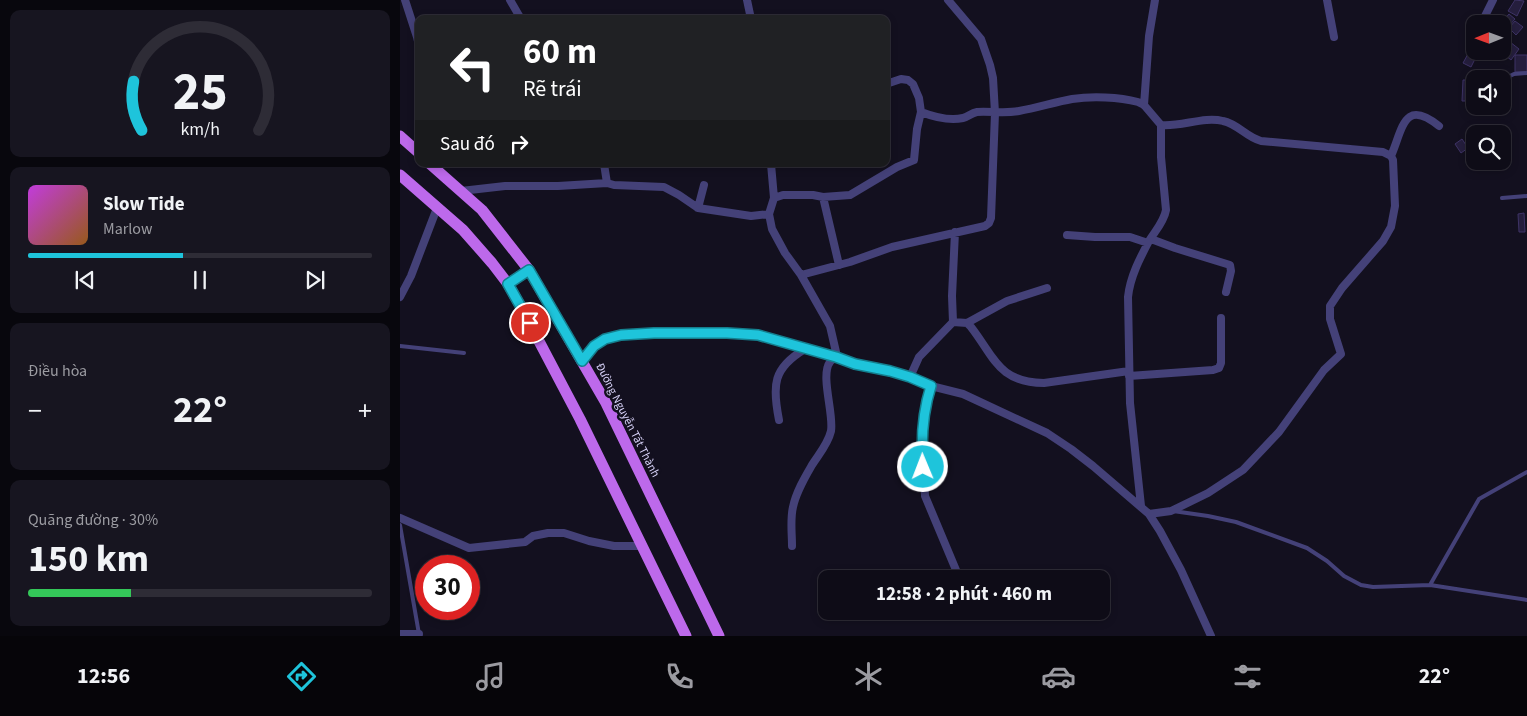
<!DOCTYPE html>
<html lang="vi">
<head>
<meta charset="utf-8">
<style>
	body { margin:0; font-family:"Source Sans 3",sans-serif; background:#171520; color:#f1f3f6; height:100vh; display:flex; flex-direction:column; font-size:19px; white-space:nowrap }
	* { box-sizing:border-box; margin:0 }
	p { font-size:16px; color:#9b9ba1 }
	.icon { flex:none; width:28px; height:28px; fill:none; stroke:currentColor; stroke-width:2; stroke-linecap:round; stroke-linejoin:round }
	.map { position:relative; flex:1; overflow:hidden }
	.panel { display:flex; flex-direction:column; gap:10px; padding:10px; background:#08070d; width:400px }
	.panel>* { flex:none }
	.hud { position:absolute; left:15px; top:15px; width:475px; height:152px; border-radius:10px; box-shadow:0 2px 8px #0003,0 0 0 1px #2e2c36; background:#202124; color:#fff; overflow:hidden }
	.needle { width:32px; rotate:269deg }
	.tools { position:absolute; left:1066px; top:15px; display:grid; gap:10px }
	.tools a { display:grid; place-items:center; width:45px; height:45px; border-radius:10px; background:#0e0c17; box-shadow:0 2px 8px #0003,0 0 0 1px #2e2c36; font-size:25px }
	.speed { position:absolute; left:15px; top:555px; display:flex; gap:10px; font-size:25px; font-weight:700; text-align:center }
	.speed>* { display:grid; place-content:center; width:65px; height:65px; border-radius:50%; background:#0e0c17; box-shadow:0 2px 8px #0003,0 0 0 1px #2e2c36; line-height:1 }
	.speed .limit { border:8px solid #d22; background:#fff; color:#111 }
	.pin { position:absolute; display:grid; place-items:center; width:42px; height:42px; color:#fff; margin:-21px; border:2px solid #fff; border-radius:50%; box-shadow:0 1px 5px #0007 }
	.me { position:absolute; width:55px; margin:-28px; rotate:359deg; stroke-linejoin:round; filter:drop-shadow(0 0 4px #0008) }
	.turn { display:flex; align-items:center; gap:18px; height:105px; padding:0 25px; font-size:22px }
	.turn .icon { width:65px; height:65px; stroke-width:2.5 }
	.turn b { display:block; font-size:35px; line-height:42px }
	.then { display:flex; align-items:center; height:48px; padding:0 25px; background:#0003; gap:10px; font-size:19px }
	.big { font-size:38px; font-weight:700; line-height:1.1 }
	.panel .card { flex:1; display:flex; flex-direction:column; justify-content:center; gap:8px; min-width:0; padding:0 18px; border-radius:10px; background:#171520 }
	.panel .dial { align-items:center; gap:0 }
	.dial svg { height:130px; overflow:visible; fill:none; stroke:#2e2c36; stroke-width:7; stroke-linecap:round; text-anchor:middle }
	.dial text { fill:#f1f3f6; stroke:none }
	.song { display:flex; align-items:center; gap:15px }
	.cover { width:60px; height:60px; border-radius:8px; background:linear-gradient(135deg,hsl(290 70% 55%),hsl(30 70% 35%)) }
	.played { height:5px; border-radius:2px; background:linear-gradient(90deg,#1ec4db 45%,#2e2c36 45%) }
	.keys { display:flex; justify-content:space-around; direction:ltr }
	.heat { display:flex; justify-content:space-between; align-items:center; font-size:28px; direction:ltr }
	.charge { height:8px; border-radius:4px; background:linear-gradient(90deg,#34c759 30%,#2e2c36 0) }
	.trip { position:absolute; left:418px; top:570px; width:292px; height:50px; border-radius:10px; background:#0e0c17; box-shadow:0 2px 8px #0003,0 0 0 1px #2e2c36; font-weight:700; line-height:50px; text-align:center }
	.menu { display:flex; height:80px; justify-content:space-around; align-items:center; background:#060509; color:#9b9ba1 }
	.menu .icon { width:35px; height:35px }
	.menu .active { color:#1ec4db }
	.menu b { font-size:22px; color:#f1f3f6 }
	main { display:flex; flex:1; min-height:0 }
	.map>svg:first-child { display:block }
	.building { fill:#251e3d; stroke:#3e3366 }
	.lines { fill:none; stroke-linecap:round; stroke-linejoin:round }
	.service { stroke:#444178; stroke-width:4 }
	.minor { stroke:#444178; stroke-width:8 }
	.primary { stroke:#bd69eb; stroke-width:11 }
	.route-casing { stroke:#147f8e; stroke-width:12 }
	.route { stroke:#1ec4db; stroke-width:9 }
	.labels { text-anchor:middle; stroke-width:5; stroke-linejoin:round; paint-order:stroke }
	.street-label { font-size:12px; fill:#d8d3f9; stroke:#13101f }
</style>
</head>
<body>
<main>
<section class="panel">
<div class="card dial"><svg viewBox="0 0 100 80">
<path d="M14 69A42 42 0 1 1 86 69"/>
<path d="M14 69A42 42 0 0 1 9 39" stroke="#1ec4db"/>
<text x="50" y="56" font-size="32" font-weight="700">25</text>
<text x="50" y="72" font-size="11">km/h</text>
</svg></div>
<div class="card">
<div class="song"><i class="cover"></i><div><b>Slow Tide</b><p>Marlow</p></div></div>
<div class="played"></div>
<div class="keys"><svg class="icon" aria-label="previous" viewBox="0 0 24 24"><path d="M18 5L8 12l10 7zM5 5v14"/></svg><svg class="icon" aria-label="pause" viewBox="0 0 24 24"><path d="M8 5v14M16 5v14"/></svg><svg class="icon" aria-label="next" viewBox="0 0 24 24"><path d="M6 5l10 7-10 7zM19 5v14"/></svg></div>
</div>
<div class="card"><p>Điều hòa</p>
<div class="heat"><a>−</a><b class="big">22°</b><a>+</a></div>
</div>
<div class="card"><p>Quãng đường · 30%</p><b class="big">150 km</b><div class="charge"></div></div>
</section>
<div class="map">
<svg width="1127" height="636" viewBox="0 0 1127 636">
	<rect width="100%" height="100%" fill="#13101f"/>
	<path class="building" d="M1115,0L1124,1L1117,16L1108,11Z
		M1109,14L1115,19L1108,27L1102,22Z
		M1115,21L1123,27L1116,35L1109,28Z
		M1110,42L1119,49L1111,60L1100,51H1102L1103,45L1106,47Z
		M1074,43L1075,44V51H1079L1071,67L1063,63Z
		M1115,55H1127V72H1115Z
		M1071,71H1077V79H1075V90H1071Z
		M1063,80H1070V101H1062Z
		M1062,139L1068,148L1061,153L1055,144Z
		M1124,213L1125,232H1119L1118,214Z"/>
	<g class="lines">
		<path class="service" d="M1102,80L1114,74L1127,73
			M1102,198L1127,196
			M0,346L64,353
			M773,511L808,516L836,522L907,548L927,561L944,576L961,585L973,587L1030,585L1127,600
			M0,525L19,634
			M1030,585L1079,499L1127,472"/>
		<path class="minor" d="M5,0L17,37L19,46
			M110,0L121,19
			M347,0L351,19
			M927,0L934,37
			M1081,24L1093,0
			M1074,39L1075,36
			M744,105L749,36L755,0
			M521,112C534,117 550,121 563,118C568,117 571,113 577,112C591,111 605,114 619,111C637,108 655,102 672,99C692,96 719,97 738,102L744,105L761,125V157L766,210C764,222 755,231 749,241C740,258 730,277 728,297L730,403L741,506
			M991,156C1003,128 1004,98 1039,126
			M204,164L207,183
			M371,164L374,198L369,214L372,229L385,253L401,275L430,326L436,352V357C435,358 430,361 430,362C420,375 434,414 431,431C428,444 419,454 412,465C405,477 396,492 393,507C390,519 392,533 392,546
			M61,191L105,186H158L207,183L214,185L264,187L279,195L298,208L351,216L369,214
			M423,197L439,265
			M374,198L383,195H413L423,197L450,195L497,167L514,160L517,129L521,112L519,98L513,84L508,80L501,79L486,84
			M298,208L304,185
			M667,235L695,237H730L748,243
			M751,239L775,248L830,265L831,271L826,292
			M401,275L450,262L492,247L585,226L589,223L591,218L595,113L593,78L590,65L581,39L548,0
			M0,297L11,276L37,208
			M553,322L567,323L571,327C595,358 598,382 644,383L729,371
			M567,323L607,301L647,288
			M182,361L194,346L205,339L221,335L254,333H327L358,335L436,357L455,364L490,371L510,377L531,386L563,394L647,433L671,449L693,466L749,514L760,531L781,570L811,636
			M729,376L813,370L819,368L821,363V318
			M510,377L519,357L553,322L552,296L555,232
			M531,386L528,397L523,438V456L525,496L556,570L558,579
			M379,420C372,385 373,368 405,349
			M749,514L771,511L808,493L843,470L879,432L924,370L941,354L930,319V306L942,288L983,241L991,227L995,206L993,160L991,156L983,152L861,141C846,137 838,124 823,121C804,116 781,127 761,125
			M0,518L69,548L125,542L133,536L148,533H164L189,541L214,546H243
			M0,634H19"/>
		<path class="primary" d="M0,136L19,153
			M30,164L82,210L129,270L206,403L319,636
			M0,175L63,230L92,263L108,284L121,307L180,419L286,636
			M108,284L129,270"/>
	</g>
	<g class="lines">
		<g class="route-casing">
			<path id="route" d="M130,323L108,284L129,270L182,361L194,346L205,339L221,335L254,333H327L358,335L436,357L455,364L490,371L510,377L531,386C523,411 521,440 523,467"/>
		</g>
		<use href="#route" class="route"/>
	</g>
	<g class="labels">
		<g class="street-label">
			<text transform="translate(228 420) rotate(63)" y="4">Đường Nguyễn Tất Thành</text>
		</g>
	</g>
</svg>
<div class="tools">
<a><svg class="needle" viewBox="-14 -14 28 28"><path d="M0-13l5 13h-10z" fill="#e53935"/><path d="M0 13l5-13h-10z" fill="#9b9ba1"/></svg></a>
<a><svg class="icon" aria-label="sound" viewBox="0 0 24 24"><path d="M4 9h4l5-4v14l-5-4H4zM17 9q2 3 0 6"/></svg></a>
<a><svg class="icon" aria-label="search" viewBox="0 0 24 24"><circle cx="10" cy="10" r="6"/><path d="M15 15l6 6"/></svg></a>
</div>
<div class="speed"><div class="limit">30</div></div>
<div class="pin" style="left:130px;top:323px;background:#d93025"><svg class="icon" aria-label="arrive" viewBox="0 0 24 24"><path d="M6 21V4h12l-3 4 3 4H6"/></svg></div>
<svg class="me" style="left:523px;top:467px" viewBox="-20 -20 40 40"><circle r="17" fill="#1ec4db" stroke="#fff" stroke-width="3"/><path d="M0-11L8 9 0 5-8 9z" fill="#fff"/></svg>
<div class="trip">12:58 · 2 phút · 460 m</div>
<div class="hud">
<div class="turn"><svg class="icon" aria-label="left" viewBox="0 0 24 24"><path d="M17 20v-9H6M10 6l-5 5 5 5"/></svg><div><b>60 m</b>Rẽ trái</div></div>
<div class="then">Sau đó<svg class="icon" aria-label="right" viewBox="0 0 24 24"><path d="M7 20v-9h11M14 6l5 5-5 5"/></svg></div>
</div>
</div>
</main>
<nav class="menu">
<b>12:56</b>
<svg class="icon active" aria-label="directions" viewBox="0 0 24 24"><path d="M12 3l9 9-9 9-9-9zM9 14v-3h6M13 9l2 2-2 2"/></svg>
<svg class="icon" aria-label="music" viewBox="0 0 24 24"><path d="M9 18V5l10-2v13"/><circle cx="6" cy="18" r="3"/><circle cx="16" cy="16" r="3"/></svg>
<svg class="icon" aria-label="phone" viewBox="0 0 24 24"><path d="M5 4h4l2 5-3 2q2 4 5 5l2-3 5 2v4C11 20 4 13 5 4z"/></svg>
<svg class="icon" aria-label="climate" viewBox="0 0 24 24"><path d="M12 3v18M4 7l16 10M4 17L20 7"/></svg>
<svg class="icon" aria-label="car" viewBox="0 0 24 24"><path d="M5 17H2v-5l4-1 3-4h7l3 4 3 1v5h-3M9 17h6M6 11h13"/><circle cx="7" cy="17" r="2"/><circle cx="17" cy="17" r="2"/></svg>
<svg class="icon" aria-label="filters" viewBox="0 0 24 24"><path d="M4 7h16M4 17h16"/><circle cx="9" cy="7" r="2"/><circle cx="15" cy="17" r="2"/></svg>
<b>22°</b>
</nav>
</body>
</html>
